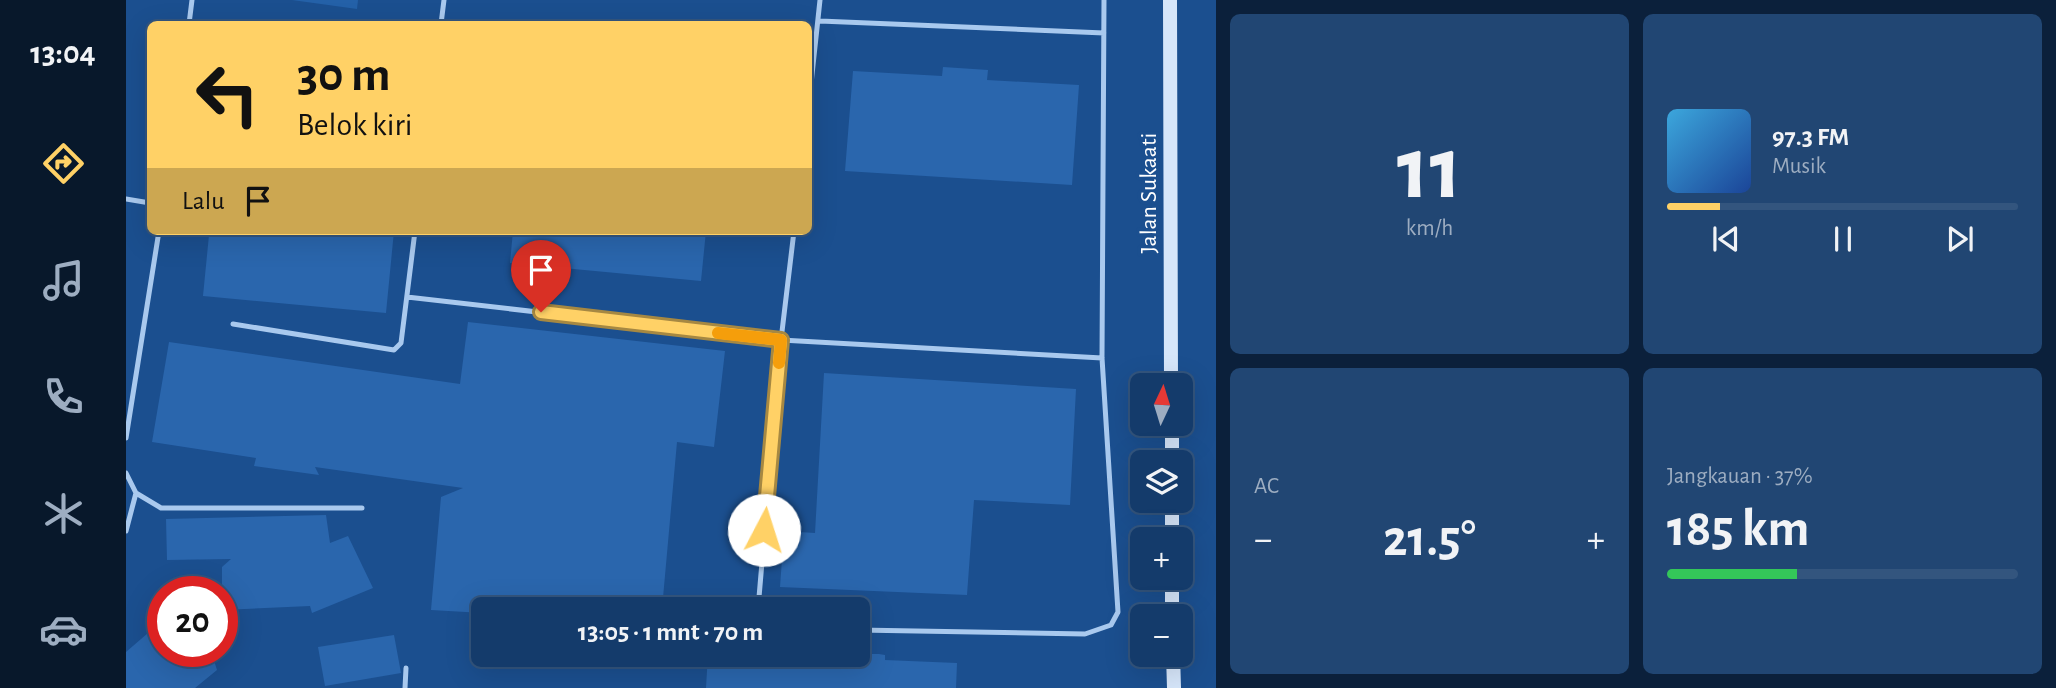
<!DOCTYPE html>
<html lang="id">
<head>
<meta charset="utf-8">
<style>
	body { margin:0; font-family:"Alegreya Sans",sans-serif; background:#214673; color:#f1f3f6; height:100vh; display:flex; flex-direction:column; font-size:26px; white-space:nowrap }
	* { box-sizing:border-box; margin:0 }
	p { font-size:23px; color:#9dadc1 }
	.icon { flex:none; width:38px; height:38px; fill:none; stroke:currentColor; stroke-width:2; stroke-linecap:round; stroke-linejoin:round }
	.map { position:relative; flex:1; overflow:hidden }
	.panel { display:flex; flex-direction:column; gap:14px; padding:14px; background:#0b203b; width:840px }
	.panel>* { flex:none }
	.hud { position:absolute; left:21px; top:21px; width:665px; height:214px; border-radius:10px; box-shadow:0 7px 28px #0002,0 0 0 2px #33557e; background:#ffd166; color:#111; overflow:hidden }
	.needle { width:46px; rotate:4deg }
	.tools { position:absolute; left:1004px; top:373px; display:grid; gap:14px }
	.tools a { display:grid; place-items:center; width:63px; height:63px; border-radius:10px; background:#143b6b; box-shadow:0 7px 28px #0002,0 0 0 2px #33557e; font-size:35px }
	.speed { position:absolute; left:21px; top:576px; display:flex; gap:14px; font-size:35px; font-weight:700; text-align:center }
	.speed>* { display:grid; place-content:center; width:91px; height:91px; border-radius:50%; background:#143b6b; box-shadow:0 7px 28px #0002,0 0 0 2px #33557e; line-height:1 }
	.speed .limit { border:10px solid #d22; background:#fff; color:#111 }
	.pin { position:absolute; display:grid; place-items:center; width:60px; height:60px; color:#fff; margin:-72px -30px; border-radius:50% 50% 50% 0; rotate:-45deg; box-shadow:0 0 7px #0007 }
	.pin .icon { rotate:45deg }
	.me { position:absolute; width:77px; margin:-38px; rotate:5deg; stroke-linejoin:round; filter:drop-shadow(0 0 5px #0008) }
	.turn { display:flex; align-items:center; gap:24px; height:147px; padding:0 35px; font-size:32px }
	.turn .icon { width:91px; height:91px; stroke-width:2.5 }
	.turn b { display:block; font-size:49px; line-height:60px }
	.then { display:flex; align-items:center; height:66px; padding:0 35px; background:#0003; gap:14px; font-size:26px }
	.big { font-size:52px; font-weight:700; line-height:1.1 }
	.panel .widget { flex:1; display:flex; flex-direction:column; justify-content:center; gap:10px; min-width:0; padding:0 24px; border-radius:10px; background:#214673 }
	.panel .dial { align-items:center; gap:0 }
	.dial b { font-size:91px; line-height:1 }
	.song { display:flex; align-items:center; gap:21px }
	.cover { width:84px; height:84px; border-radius:10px; background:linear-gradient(135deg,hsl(200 70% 55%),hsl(220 70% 35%)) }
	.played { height:7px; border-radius:4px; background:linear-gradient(90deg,#ffd166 15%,#33557e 15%) }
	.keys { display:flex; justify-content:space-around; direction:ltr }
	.heat { display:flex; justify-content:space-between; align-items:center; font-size:38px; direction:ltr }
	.charge { height:10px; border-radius:5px; background:linear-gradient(90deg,#34c759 37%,#33557e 0) }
	.panel .tiles { flex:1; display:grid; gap:14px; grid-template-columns:repeat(2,1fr) }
	.trip { position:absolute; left:345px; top:597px; width:399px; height:70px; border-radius:10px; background:#143b6b; box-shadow:0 7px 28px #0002,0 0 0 2px #33557e; font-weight:700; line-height:70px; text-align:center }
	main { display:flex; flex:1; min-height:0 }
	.dock { display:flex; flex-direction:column; width:126px; justify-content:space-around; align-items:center; background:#08182b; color:#9dadc1 }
	.dock .icon { width:49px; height:49px }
	.dock .current { color:#ffd166 }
	.dock b { font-size:32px; color:#f1f3f6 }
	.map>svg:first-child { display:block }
	.green { fill:#2461a8 }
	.building { fill:#2a66ad }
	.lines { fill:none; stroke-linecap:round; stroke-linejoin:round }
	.lane { stroke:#a9c9ee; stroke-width:5 }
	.secondary { stroke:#d6e6fa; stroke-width:14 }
	.route-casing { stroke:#a68842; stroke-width:18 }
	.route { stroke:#ffd166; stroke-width:12 }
	.slow { stroke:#f59e0b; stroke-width:12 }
	.labels { text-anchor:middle; stroke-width:7; stroke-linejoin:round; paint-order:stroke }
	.street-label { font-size:24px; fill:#fff; stroke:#1b4f8f }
</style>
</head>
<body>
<main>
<nav class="dock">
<b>13:04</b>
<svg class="icon current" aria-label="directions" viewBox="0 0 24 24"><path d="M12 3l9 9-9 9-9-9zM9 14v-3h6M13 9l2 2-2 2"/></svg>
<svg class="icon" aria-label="music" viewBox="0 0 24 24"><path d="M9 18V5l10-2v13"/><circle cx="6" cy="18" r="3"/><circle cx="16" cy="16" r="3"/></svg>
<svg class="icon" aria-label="phone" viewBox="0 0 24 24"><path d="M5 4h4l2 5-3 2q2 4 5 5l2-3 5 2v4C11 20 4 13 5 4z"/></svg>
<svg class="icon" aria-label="climate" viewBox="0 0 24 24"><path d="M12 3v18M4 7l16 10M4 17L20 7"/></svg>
<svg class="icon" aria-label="car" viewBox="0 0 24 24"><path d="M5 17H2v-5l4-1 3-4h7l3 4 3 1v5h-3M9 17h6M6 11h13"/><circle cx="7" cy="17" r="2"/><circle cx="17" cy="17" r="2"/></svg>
</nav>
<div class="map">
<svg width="1090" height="688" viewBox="0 0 1090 688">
	<rect width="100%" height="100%" fill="#1b4f8f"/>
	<path class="green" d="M166,0H232L231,9Z"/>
	<path class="building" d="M817,67L862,70L861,80L953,85L946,185L719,171L727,71L816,76Z
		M95,231H268L260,313L77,296L83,235L94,236Z
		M387,231H580L575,281L384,263Z
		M342,322L599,351L588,447L551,442L536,609H357V613L305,610L315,497L337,488L189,467L193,475L128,466L130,458L26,442L43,342L334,384Z
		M698,373L950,389L944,505L848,500L841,595L654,587L658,531L689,533Z
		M200,515L204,543L222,536L247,588L186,613L184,606L96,610V567L105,559L41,560L40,519Z
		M37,620V651H85L91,670L69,688H0V652Z
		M268,635L275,673L199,686L192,647Z
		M582,654H753L759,655V660L831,663L830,688H580Z"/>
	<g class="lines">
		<path class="lane" d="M694,21L978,33
			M63,24L66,0
			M315,24L318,0
			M682,112L694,0
			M0,199L24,203
			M281,297L655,340L976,358
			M107,324L268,350L275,343L289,231
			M0,438L33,231
			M0,473L10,493L35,508H236
			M0,531L10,493
			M632,609L655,340L668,231
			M732,630L959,634L985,625L992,612L976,358L978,0
			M279,688L280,668"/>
		<path class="secondary" d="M1044,0L1045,385
			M1046,424V462
			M1046,500V539
			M1046,578V616
			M1047,654L1048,688"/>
	</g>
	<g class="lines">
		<g class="route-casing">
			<path id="route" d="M415,312L655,340L638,530"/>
		</g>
		<use href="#route" class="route"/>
		<path class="slow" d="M592,333L655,340L653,363"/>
	</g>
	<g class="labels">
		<g class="street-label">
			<text transform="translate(1022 193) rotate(-90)" y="8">Jalan Sukaati</text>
		</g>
	</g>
</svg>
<div class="tools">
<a><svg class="needle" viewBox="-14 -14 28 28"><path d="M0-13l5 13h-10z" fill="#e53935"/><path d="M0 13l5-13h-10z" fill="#9dadc1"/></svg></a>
<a><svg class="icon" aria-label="layers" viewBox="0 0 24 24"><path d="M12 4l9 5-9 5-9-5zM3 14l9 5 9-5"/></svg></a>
<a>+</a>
<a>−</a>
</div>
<div class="speed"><div class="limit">20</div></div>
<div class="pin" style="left:415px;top:312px;background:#d93025"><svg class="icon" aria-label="arrive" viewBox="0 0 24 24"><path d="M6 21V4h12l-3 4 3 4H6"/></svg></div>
<svg class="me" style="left:638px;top:530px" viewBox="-20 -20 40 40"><circle r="19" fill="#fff"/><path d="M0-13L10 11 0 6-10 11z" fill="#ffd166"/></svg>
<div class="trip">13:05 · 1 mnt · 70 m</div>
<div class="hud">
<div class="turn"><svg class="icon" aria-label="left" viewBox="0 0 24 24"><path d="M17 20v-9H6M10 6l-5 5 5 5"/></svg><div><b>30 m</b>Belok kiri</div></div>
<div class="then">Lalu<svg class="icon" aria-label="arrive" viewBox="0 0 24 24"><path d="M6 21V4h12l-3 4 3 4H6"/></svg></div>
</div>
</div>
<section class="panel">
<div class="tiles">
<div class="widget dial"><b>11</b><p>km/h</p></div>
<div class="widget">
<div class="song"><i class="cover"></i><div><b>97.3 FM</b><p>Musik</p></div></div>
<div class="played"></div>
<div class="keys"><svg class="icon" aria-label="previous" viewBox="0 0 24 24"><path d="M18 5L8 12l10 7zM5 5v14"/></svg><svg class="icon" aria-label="pause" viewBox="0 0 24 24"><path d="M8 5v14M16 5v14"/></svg><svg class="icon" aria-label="next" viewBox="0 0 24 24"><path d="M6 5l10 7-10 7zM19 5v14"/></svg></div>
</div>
<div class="widget"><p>AC</p>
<div class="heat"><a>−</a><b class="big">21.5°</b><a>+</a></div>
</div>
<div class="widget"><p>Jangkauan · 37%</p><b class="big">185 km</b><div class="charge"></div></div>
</div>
</section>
</main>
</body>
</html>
